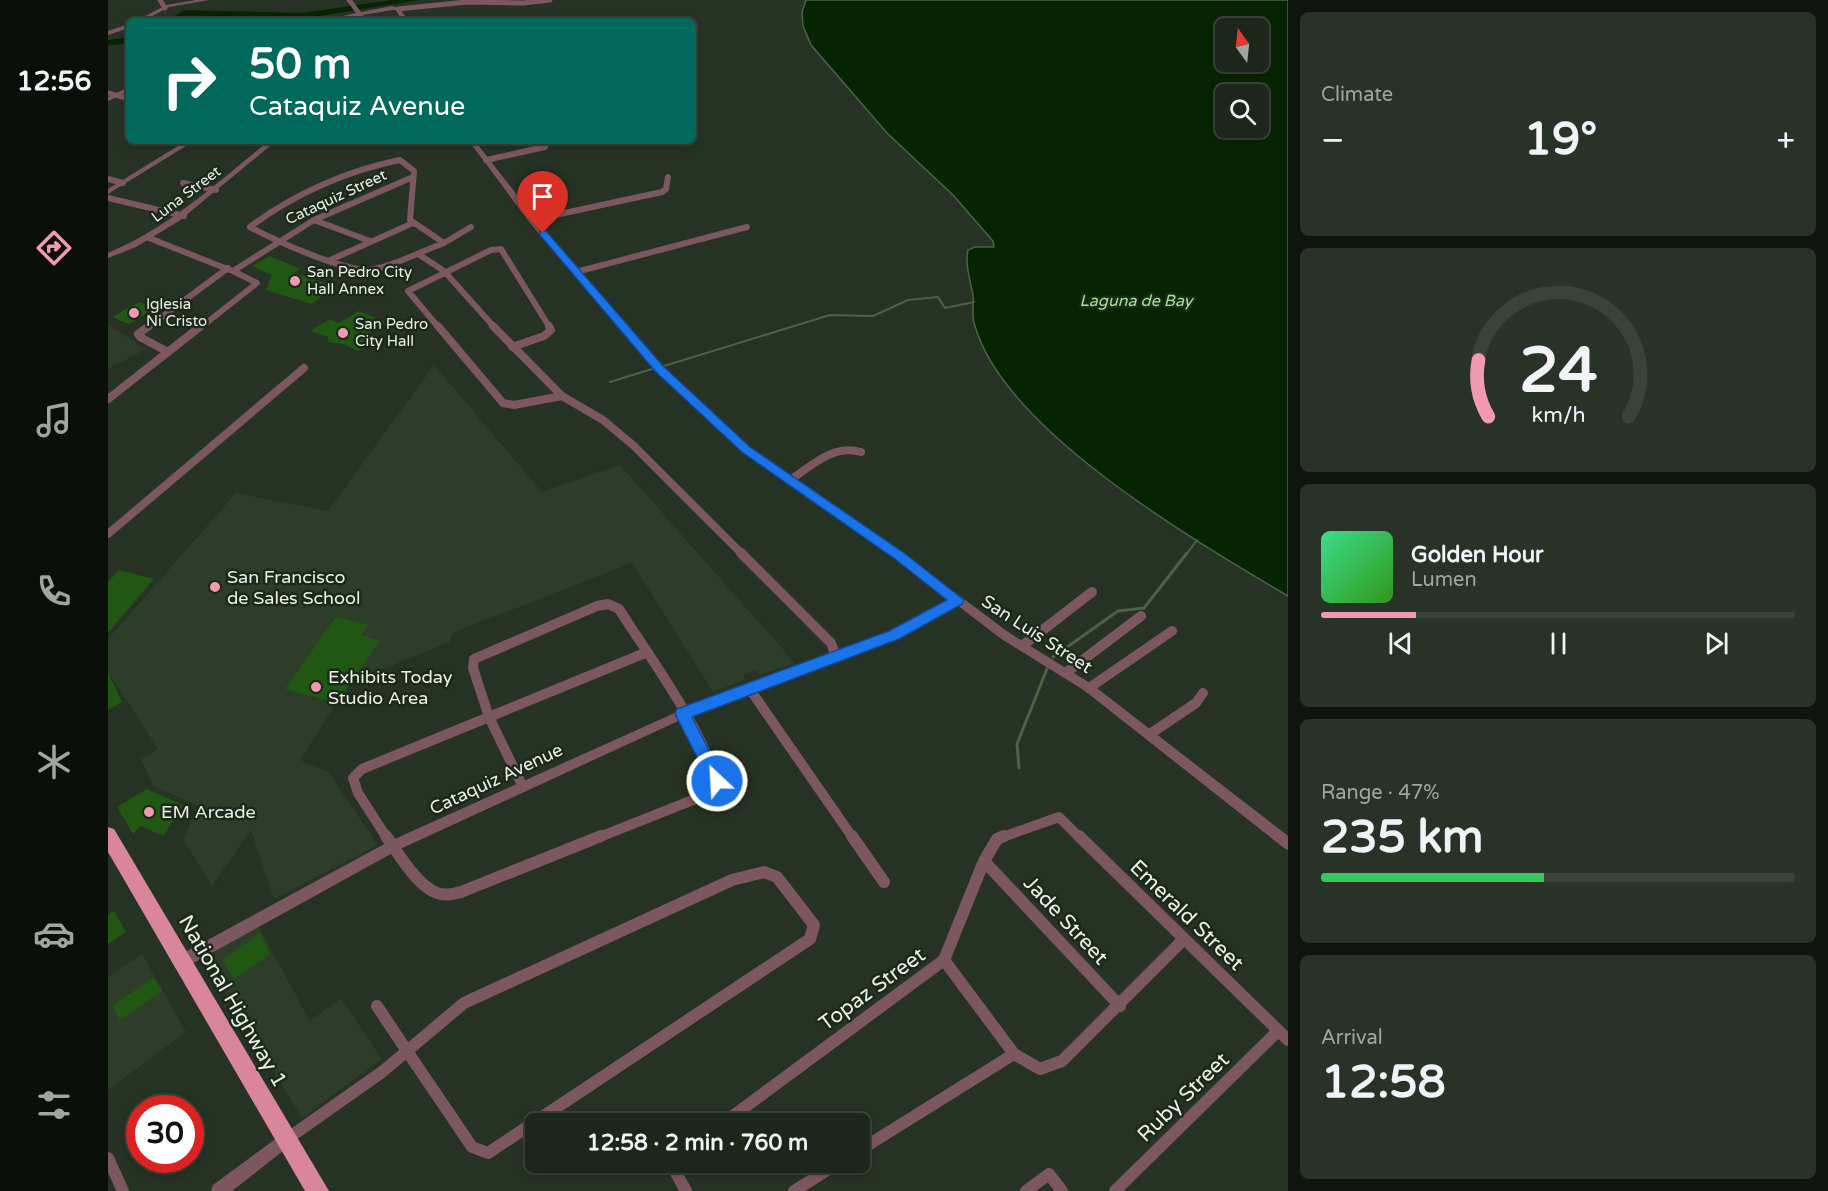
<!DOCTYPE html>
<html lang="en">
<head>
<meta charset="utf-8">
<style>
	body { margin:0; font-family:"Varela Round",sans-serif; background:#293227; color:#f1f3f6; height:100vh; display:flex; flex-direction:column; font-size:22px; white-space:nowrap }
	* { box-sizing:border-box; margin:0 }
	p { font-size:20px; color:#a0a5a2 }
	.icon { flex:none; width:33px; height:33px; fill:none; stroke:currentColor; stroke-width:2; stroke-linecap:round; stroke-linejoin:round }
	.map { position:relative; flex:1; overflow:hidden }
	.panel { display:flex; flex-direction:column; gap:12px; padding:12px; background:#0f150e; width:540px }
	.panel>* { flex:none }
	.banner { position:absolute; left:18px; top:18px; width:570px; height:126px; border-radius:9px; box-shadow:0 3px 9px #0003,0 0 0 2px #3a4339; background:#00695c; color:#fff; overflow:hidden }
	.needle { width:39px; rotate:345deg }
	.buttons { position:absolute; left:1107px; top:18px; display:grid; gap:12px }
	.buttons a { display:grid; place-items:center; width:54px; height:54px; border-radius:9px; background:#1c261a; box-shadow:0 3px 9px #0003,0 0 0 2px #3a4339; font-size:30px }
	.speed { position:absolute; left:18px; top:1095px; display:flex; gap:12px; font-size:30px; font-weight:700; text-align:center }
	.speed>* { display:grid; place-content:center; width:78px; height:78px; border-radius:50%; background:#1c261a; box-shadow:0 3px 9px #0003,0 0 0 2px #3a4339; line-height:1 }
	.speed .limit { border:9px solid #d22; background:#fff; color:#111 }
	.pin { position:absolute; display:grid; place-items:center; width:51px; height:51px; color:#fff; margin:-62px -26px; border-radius:50% 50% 50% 0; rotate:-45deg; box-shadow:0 0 6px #0007 }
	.pin .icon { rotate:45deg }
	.me { position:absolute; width:66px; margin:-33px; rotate:335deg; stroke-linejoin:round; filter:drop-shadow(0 0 4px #0008) }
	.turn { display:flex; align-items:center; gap:21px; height:126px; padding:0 24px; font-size:27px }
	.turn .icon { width:78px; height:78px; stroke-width:2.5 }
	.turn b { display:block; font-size:42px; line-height:51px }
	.big { font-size:45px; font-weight:800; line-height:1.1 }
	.panel .card { flex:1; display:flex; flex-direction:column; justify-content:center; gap:9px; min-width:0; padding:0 21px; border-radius:9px; background:#293227 }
	.panel .dial { align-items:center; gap:0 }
	.dial svg { height:156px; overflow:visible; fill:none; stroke:#3a4339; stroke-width:7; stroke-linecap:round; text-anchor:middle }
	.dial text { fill:#f1f3f6; stroke:none }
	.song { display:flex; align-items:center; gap:18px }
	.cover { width:72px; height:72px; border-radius:9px; background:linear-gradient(135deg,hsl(150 70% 55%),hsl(110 70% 35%)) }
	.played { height:6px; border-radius:3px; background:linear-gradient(90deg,#f29aaf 20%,#3a4339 20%) }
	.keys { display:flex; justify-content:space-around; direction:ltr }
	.heat { display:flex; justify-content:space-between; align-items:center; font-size:33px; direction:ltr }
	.charge { height:9px; border-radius:4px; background:linear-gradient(90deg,#34c759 47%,#3a4339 0) }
	.trip { position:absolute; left:417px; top:1113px; width:345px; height:60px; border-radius:9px; background:#1c261a; box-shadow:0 3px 9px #0003,0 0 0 2px #3a4339; font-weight:800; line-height:60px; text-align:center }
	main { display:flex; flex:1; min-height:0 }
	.tabs { display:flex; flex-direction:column; width:108px; justify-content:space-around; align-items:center; background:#0b0f0a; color:#a0a5a2 }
	.tabs .icon { width:42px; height:42px }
	.tabs .active { color:#f29aaf }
	.tabs b { font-size:27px; color:#f1f3f6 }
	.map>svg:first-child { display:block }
	.built { fill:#2d3d29 }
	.water { fill:#072402; stroke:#4b6247; stroke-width:1.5; fill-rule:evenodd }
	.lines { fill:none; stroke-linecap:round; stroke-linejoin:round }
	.stream-far1 { stroke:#4b6247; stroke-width:2 }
	.stream { stroke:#4b6247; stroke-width:3 }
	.river { fill:#072402; fill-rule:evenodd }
	.building { fill:#205712 }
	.minor-far4 { stroke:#7d5760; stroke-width:5 }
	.minor-far3 { stroke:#7d5760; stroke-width:6 }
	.minor-far2 { stroke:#7d5760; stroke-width:8 }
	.minor-far1 { stroke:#7d5760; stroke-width:10 }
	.minor { stroke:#7d5760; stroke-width:12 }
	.tertiary { fill:#7d5760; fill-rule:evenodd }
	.trunk { fill:#da869a; fill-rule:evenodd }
	.route { fill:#1a73e8; stroke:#114b97; stroke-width:1.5 }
	.poi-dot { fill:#f29aaf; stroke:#1c2819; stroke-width:2 }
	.labels { text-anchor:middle; stroke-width:5; stroke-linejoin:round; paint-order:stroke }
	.far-street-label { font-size:15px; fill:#e9f1e7; stroke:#1c2819 }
	.far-poi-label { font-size:15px; fill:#e9f1e7; stroke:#1c2819; text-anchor:start }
	.far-water-label { font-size:16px; font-style:italic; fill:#9eea8d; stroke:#1c2819 }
	.poi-label { font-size:18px; fill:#e9f1e7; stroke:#1c2819; text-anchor:start }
	.street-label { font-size:18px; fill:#e9f1e7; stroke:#1c2819 }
	.near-street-label { font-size:21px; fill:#e9f1e7; stroke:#1c2819 }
</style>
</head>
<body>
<main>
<nav class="tabs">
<b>12:56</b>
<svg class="icon active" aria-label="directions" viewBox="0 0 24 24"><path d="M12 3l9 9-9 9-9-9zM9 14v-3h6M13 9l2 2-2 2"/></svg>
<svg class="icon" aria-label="music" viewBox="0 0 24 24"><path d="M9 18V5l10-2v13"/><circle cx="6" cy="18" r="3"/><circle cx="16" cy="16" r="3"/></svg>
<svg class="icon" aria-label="phone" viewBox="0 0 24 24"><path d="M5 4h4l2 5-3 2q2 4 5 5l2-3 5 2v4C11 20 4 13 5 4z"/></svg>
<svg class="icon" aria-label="climate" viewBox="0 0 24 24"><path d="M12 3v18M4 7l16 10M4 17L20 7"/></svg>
<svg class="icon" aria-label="car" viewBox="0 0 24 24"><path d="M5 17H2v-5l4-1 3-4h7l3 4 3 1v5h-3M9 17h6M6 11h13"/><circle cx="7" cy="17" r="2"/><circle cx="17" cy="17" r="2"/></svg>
<svg class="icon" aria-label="filters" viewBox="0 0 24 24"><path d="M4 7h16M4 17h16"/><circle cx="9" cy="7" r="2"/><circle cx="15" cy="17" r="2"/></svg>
</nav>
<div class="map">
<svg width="1180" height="1191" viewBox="0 0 1180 1191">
	<rect width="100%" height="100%" fill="#263223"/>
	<path class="built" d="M0,324L31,345L38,349L0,369Z
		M326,365L434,492L512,465L687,663L652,675L648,670L636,674L637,680L605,692L524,563L344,633L342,642L241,683L192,760L220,772L270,845L166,899L143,830L104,886L75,840L91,806L45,786L33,759L50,749L0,672V639L128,493L220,511Z
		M150,925L202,1021L233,998L274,1059L194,1118L95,956Z
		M34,954L78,1032L0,1090V977Z"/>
	<path class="water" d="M698,0H1180V596C1089,542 897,431 867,326C863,316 866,305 865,295C862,280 857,264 860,250L867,247H886L885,241L845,195L779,133L703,45L695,26L694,12ZM1118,28H1150V62H1118ZM1118,94H1150V128H1118Z"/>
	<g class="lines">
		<path class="stream-far1" d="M556,366L722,315L765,316L800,300L830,297L837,308L866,302
			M502,382L544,369
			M1078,555L1089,540"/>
		<path class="stream" d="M945,657L1010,611L1036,608L1079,553
			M911,768L909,744L939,669"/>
		<path class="river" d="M285,0H311L193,19L79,16L69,21H57L77,10L193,13Z
			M21,37V43L0,46V40Z"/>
	</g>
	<path class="building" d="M162,256L192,269L186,273L228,286L204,304L158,290L164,275L144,266Z
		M31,302L47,308L21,324L4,317Z
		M251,311L277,322L259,335L268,339L250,351L236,344L220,342V337L202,331L222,319L231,323Z
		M11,570L46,579L0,633V582Z
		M228,617L260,625L253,635L272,641L229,703L177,689Z
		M0,672L14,702L0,710Z
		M39,789L75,805L55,836L33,826L25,834L9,807Z
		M6,911L18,932L0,944V915Z
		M152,933L162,954L126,979L114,960Z
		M46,977L54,991L12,1020L4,1006Z"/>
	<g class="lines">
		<path class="minor-far4" d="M52,0L57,8
			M290,9L359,2L415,3L442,0
			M372,21L388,20
			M551,21L561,20
			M0,93L21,99"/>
		<path class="minor-far3" d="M292,160L306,171L302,220L336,243C314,251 290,264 267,269C242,275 166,240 142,227C184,195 240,170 292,160Z
			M378,160L437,147
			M0,179L15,183
			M75,183L108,190
			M0,198L76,216
			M206,220L262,241
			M424,220L554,192L558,189L560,177
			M41,238L122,270
			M336,243L363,227
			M310,254L336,271L387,328
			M220,261L305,223
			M468,272L639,227
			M39,328L120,268
			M92,328L149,283L125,271L206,220L305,177
			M331,328L300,291L383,250L393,249L442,328"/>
		<path class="minor-far2" d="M41,326L30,334L32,337L60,352
			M330,326L395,403L406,405L454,396
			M385,326L454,396L495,420L525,445L635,555
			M404,347L436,336L443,330L441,326
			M0,399L93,326
			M681,481C703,466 725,444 753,452
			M0,534L196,368"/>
		<path class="minor-far1" d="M633,553L723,643L728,656
			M914,646L984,592
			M959,672L1033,616
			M641,688L745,838
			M981,688L1064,631
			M381,717L415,787
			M381,717L365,668L366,659L489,606L500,604L511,609C544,661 595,728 610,787L605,792L489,838
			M381,717L537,653
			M1042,734L1088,703L1095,693
			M279,838L250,793L245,778L254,769L381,717
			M892,838L951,817L972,838"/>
		<path class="minor" d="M278,836C291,854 308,885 329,893C337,896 345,894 353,892L493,836
			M744,836L776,882
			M971,836L1180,1040
			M876,861L1012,1006
			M656,872L669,877L706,925L702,939L380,1153L364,1147L299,1051L356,1003L624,880Z
			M836,960L906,1054L932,1069L954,1061L1076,939
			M269,1006L299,1051
			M614,1124L836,960L876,861L889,839L896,836
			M179,1139L274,1072L299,1051
			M752,1150L906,1054
			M0,1158L15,1191
			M562,1162L578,1191
			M686,1191L732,1162
			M918,1191L941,1174L954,1191
			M1007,1191L1170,1031"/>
		<path class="tertiary" d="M88,0H101L61,7L35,21H28L58,5Z
			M238,0H244L253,12L284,6L292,8L300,21H294L288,10H284L255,15L259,21H253L250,16L225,21H214L248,13Z
			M21,24V28L0,35V31Z
			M21,87V91L0,101V97Z
			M78,141H86L0,194V189Z
			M161,141H168L71,221L28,247L0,258V253C65,225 107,184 161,141Z
			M361,141H367L427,218L554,367L641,448L795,553L900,632L985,685L1180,836V850L1176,848L977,691L892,638L849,605L790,638L579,717L290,850L80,966L75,968L70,966L68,961L70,956L280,842L571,711L782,632L841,599L787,559L635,452L548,371L421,222Z
			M179,1131L184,1134L187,1139L184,1144L124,1191H103L105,1185L174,1134Z"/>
		<path class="trunk" d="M0,827L6,829L221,1191H197L0,852Z"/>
	</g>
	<path class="route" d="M432,231H438L555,366L642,447L796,553L856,600L854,604L791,639L584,717L617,781L615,786H604L567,714L569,709L781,631L839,600L787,559L634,452L547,371L432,235Z"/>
	<g class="poi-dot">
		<circle cx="187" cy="281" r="6"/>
		<circle cx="26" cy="313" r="6"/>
		<circle cx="235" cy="333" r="6"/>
		<circle cx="107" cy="587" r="6"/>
		<circle cx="208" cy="687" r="6"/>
		<circle cx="41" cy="812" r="6"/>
	</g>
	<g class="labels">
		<g class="far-street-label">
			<text transform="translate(78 194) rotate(-37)" y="5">Luna Street</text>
			<text transform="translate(228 197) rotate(-25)" y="5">Cataquiz Street</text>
		</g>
		<g class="far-poi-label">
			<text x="199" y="277">San Pedro City<tspan x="199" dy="17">Hall Annex</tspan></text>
			<text x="38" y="309">Iglesia<tspan x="38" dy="17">Ni Cristo</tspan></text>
			<text x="247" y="329">San Pedro<tspan x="247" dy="17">City Hall</tspan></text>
		</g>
		<g class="far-water-label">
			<text x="1028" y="306">Laguna de Bay</text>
		</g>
		<g class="poi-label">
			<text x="119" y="583">San Francisco<tspan x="119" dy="21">de Sales School</tspan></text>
			<text x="220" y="683">Exhibits Today<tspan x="220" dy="21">Studio Area</tspan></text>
			<text x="53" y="818">EM Arcade</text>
		</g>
		<g class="street-label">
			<text transform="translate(929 634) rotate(33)" y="6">San Luis Street</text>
			<text transform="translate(388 779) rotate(-25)" y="6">Cataquiz Avenue</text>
		</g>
		<g class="near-street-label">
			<text transform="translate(1079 915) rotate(44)" y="7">Emerald Street</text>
			<text transform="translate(958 920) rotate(47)" y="7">Jade Street</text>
			<text transform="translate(764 989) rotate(-36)" y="7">Topaz Street</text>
			<text transform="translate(125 1001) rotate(60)" y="7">National Highway 1</text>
			<text transform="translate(1075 1097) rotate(-44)" y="7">Ruby Street</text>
		</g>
	</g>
</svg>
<div class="buttons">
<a><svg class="needle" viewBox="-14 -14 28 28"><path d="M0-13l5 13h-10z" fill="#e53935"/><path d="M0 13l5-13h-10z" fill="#a0a5a2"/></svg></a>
<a><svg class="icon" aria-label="search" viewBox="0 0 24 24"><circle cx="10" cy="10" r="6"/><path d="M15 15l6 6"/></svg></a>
</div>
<div class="speed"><div class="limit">30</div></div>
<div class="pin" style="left:435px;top:233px;background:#d93025"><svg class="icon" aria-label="arrive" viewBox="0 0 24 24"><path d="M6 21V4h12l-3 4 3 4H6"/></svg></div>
<svg class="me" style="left:609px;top:781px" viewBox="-20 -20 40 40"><circle r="17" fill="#1a73e8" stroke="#fff" stroke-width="3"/><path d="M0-11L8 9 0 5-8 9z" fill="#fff"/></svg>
<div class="trip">12:58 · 2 min · 760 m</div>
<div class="banner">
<div class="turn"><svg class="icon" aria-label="right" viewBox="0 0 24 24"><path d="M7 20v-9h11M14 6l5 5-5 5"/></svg><div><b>50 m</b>Cataquiz Avenue</div></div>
</div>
</div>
<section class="panel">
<div class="card"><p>Climate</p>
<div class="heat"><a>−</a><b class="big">19°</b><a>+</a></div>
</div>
<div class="card dial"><svg viewBox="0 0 100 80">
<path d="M14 69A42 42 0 1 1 86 69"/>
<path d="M14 69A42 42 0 0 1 9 40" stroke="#f29aaf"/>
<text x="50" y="56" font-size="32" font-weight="700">24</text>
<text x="50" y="72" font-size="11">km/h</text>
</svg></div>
<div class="card">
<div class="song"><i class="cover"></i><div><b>Golden Hour</b><p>Lumen</p></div></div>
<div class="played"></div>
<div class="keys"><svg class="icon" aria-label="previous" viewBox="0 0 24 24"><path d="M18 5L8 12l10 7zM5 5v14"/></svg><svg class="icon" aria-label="pause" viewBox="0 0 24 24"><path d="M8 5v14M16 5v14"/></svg><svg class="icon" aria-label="next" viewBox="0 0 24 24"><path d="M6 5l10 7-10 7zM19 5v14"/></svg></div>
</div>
<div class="card"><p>Range · 47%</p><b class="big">235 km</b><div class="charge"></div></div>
<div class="card"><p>Arrival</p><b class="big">12:58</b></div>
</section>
</main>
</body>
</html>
